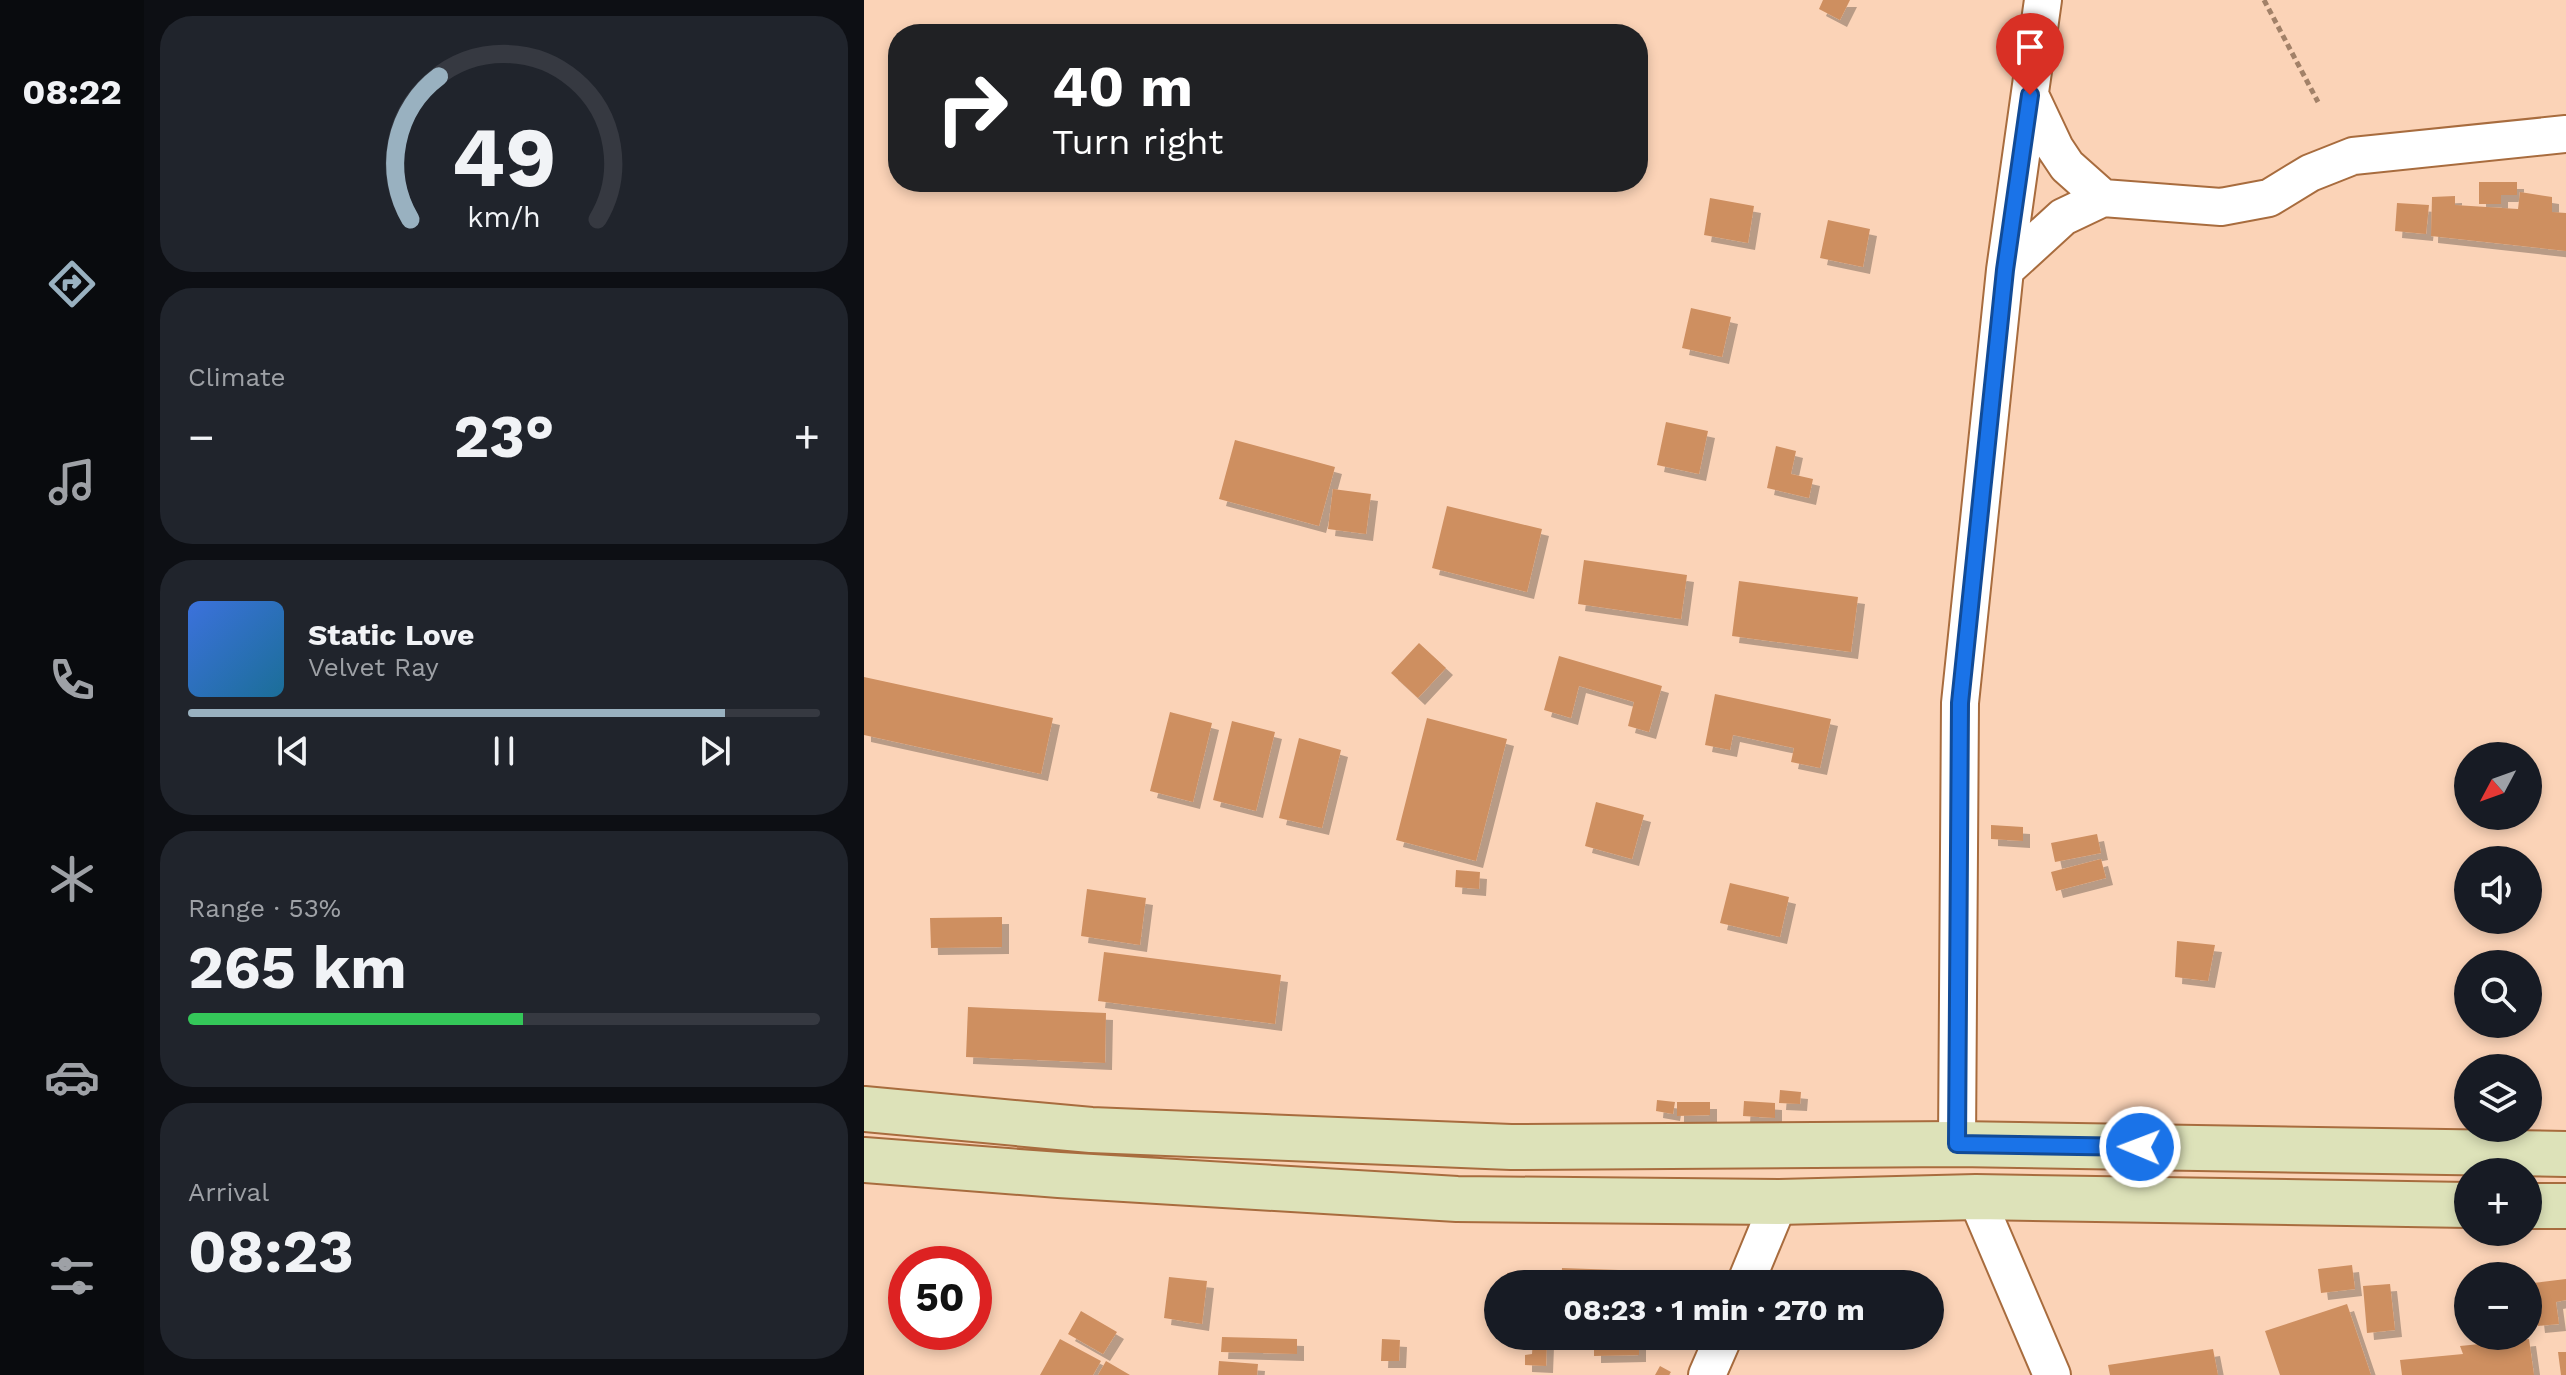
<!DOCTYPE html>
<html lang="en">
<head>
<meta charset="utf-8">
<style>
	body { margin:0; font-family:"Work Sans",sans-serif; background:#20242c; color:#f1f3f6; height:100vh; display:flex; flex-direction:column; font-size:30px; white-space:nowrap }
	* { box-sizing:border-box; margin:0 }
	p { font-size:26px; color:#9ea1a6 }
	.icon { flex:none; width:44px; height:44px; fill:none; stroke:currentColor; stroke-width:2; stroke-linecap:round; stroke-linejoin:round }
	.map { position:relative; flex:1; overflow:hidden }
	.details { display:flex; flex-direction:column; gap:16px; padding:16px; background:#0d0f14; width:720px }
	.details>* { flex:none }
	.top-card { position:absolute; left:24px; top:24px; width:760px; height:168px; border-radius:32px; box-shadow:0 4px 12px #0003; background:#202124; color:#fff; overflow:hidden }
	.needle { width:52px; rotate:229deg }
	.buttons { position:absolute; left:1590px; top:742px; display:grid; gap:16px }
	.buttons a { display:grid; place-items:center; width:88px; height:88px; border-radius:50%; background:#171b24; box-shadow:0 4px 12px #0003; font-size:40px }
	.speed { position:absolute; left:24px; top:1246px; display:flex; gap:16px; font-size:40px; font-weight:700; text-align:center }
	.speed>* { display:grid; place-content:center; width:104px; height:104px; border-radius:50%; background:#171b24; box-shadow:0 4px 12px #0003; line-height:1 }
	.speed .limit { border:12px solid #d22; background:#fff; color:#111 }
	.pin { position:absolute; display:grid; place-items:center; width:68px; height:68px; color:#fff; margin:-82px -34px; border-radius:50% 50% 50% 0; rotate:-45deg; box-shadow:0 0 8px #0007 }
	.pin .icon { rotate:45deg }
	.me { position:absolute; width:88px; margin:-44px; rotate:271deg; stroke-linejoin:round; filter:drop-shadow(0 0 6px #0008) }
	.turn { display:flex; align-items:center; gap:28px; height:168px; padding:0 32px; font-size:36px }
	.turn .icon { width:104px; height:104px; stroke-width:2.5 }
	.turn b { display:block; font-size:56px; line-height:68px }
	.big { font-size:60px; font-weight:700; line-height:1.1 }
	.details .tile { flex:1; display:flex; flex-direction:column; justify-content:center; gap:12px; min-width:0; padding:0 28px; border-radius:32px; background:#20242c }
	.details .dial { align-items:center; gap:0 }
	.dial svg { height:208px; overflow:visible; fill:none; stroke:#363941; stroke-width:7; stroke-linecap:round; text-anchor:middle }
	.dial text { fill:#f1f3f6; stroke:none }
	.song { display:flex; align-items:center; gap:24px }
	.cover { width:96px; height:96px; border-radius:12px; background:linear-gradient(135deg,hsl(220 70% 55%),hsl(200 70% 35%)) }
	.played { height:8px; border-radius:4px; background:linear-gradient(90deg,#99b1c0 85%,#363941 85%) }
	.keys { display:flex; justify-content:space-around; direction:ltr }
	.heat { display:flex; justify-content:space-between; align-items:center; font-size:44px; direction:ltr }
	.charge { height:12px; border-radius:6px; background:linear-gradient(90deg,#34c759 53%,#363941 0) }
	.trip { position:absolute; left:620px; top:1270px; width:460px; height:80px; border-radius:40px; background:#171b24; box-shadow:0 4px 12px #0003; font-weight:700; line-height:80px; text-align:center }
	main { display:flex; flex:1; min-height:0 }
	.menu { display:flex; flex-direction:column; width:144px; justify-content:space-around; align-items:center; background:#090b0e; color:#9ea1a6 }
	.menu .icon { width:56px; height:56px }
	.menu .active { color:#99b1c0 }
	.menu b { font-size:36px; color:#f1f3f6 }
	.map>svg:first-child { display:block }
	.building { fill:#ce8f61; filter:url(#shadow) }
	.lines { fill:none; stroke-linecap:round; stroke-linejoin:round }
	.street-casing { stroke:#a86c3e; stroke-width:40 }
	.secondary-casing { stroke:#a86c3e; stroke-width:48 }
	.path { stroke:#a28168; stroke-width:5; stroke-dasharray:6 4; stroke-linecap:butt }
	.street { stroke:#fff; stroke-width:36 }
	.secondary { stroke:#dde2b9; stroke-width:44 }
	.route-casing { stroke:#114b97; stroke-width:20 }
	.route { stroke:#1a73e8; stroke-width:14 }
</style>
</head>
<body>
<main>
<nav class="menu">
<b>08:22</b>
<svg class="icon active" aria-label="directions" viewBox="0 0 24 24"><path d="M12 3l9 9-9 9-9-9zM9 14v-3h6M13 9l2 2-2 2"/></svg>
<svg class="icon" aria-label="music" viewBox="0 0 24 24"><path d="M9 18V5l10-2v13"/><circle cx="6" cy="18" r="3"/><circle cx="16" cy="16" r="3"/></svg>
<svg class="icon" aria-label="phone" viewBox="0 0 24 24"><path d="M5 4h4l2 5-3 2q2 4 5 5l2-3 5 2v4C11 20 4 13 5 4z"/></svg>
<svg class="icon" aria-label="climate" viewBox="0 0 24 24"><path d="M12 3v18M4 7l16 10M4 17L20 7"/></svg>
<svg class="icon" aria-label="car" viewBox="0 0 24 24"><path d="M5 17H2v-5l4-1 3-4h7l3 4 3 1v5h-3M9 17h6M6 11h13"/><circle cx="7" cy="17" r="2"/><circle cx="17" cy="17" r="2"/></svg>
<svg class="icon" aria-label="filters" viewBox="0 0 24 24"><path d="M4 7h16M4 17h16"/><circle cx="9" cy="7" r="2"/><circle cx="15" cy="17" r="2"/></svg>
</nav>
<section class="details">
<div class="tile dial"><svg viewBox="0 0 100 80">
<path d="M14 69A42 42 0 1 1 86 69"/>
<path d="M14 69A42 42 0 0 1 25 14" stroke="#99b1c0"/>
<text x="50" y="56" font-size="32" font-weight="700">49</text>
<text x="50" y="72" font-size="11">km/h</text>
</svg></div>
<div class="tile"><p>Climate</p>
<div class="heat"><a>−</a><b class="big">23°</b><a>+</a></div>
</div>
<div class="tile">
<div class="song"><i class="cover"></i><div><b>Static Love</b><p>Velvet Ray</p></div></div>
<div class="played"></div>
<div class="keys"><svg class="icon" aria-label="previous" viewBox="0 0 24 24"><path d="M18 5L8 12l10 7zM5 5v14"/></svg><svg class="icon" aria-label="pause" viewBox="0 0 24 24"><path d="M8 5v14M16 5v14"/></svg><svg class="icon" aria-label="next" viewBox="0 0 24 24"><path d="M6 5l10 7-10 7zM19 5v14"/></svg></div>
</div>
<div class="tile"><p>Range · 53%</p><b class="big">265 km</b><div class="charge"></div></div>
<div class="tile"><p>Arrival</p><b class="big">08:23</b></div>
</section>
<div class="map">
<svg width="1702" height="1375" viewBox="0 0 1702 1375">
	<defs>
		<filter id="shadow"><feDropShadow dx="7" dy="7" stdDeviation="0" flood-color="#0004"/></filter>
	</defs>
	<rect width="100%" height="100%" fill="#fbd3b7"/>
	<path class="building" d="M959,0H986L976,20L955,9Z
		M1615,182H1653V195H1637V204H1615Z
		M1656,192L1688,197V212L1702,213V251L1567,236L1568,197L1591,196V205L1654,209Z
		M846,198L890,206L884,243L840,235Z
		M1533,203L1565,205L1562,234L1531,231Z
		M964,220L1006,229L999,267L956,258Z
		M827,308L867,317L858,357L818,348Z
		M802,422L844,431L835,474L793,465Z
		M371,440L471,467L455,526L355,499Z
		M912,446L932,451L927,474L949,479L945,498L903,488Z
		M469,489L507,494L502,534L464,529Z
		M583,506L678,529L663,592L568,568Z
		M720,560L823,575L817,619L714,604Z
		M875,581L994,597L987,652L868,636Z
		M555,643L582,668L554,698L527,673Z
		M695,656L798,686L785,732L764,726L770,702L715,686L707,718L680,710Z
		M0,677L189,718L177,774L0,735Z
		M851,694L967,719L956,768L927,762L930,748L869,735L866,750L841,745Z
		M306,712L348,723L329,802L286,791Z
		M563,718L643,739L612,861L532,840Z
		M368,721L411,732L392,811L349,800Z
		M435,738L477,750L458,828L415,818Z
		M732,802L780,815L768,859L721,846Z
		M1127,825L1159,827V841L1127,839Z
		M1233,834L1237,853L1191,862L1187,843Z
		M1237,859L1242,878L1192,891L1187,872Z
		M592,870L616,872L615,889L591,887Z
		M866,883L925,897L916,937L856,923Z
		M223,889L282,898L276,945L217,936Z
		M138,917V947L67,948L66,918Z
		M1313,941L1351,945L1344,981L1311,977Z
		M240,952L417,975L411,1024L234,1001Z
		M104,1007L242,1013L241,1063L102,1057Z
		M916,1090L937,1092L936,1104L915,1103Z
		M793,1100L811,1102L809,1114L792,1111Z
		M880,1101L911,1103V1118L879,1116Z
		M813,1102H846V1115L813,1116Z
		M1488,1265L1491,1289L1457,1293L1454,1269Z
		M698,1268L755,1270V1284H697Z
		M680,1270L682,1284H644L643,1273Z
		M760,1270H775V1284H760Z
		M305,1277L343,1281L338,1324L300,1318Z
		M1702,1279V1300L1692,1302L1695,1324L1674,1326L1669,1283Z
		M1526,1284L1531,1330L1503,1333L1499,1286Z
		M1483,1304L1507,1375H1416L1401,1331Z
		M217,1311L253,1332L239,1354L204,1334Z
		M358,1337L433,1339V1354L357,1352Z
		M196,1339L237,1361L229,1375H176Z
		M518,1339L536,1340L535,1361H517Z
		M1665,1339L1670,1375H1538L1536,1360L1599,1354L1596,1346Z
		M669,1340H683L682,1366L661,1365V1355L668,1354Z
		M775,1341V1355L730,1356V1342Z
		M1349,1349L1354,1375H1246L1244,1365Z
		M1694,1352H1702V1375H1697Z
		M242,1361L266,1375H234Z
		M355,1361L394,1364L393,1375H354Z
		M796,1366L807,1372L805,1375H791Z"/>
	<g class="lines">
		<g class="street-casing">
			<path id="street" d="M1166,95L1191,148L1203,166L1239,198
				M1141,270L1199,217L1239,198L1357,207L1405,198L1446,173L1489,156L1702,134
				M1093,1144L1096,703L1141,270L1179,0
				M1112,1197L1188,1375
				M881,1284L915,1202
				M843,1375L860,1336"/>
		</g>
		<g class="secondary-casing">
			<path id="secondary" d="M0,1109L227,1130L647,1147L1093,1144L1702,1154
				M0,1160L195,1175L593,1199L915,1202L1112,1197L1604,1205
				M1664,1206H1702"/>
		</g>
		<path class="path" d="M1400,0L1454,102"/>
		<use href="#street" class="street"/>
		<use href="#secondary" class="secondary"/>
	</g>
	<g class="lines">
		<g class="route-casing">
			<path id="route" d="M1166,95L1141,270L1096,703L1093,1144L1276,1147"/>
		</g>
		<use href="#route" class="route"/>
	</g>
</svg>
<div class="buttons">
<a><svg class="needle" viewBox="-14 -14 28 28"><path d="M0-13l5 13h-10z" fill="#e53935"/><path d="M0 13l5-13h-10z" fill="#9ea1a6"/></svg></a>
<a><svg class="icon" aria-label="sound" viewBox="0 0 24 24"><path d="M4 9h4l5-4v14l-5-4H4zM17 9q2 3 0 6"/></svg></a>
<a><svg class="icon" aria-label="search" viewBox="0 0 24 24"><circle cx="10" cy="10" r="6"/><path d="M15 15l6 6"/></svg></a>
<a><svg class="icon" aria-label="layers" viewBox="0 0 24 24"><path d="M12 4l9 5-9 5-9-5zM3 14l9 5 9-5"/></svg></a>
<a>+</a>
<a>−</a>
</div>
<div class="speed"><div class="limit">50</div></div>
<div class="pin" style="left:1166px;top:95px;background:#d93025"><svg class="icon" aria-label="arrive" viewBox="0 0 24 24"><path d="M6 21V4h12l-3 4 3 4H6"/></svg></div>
<svg class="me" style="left:1276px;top:1147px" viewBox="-20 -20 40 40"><circle r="17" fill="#1a73e8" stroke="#fff" stroke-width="3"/><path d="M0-11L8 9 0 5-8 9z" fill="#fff"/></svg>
<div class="trip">08:23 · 1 min · 270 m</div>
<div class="top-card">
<div class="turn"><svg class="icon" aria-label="right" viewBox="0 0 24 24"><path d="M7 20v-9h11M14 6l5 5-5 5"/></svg><div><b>40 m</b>Turn right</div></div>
</div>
</div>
</main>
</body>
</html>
